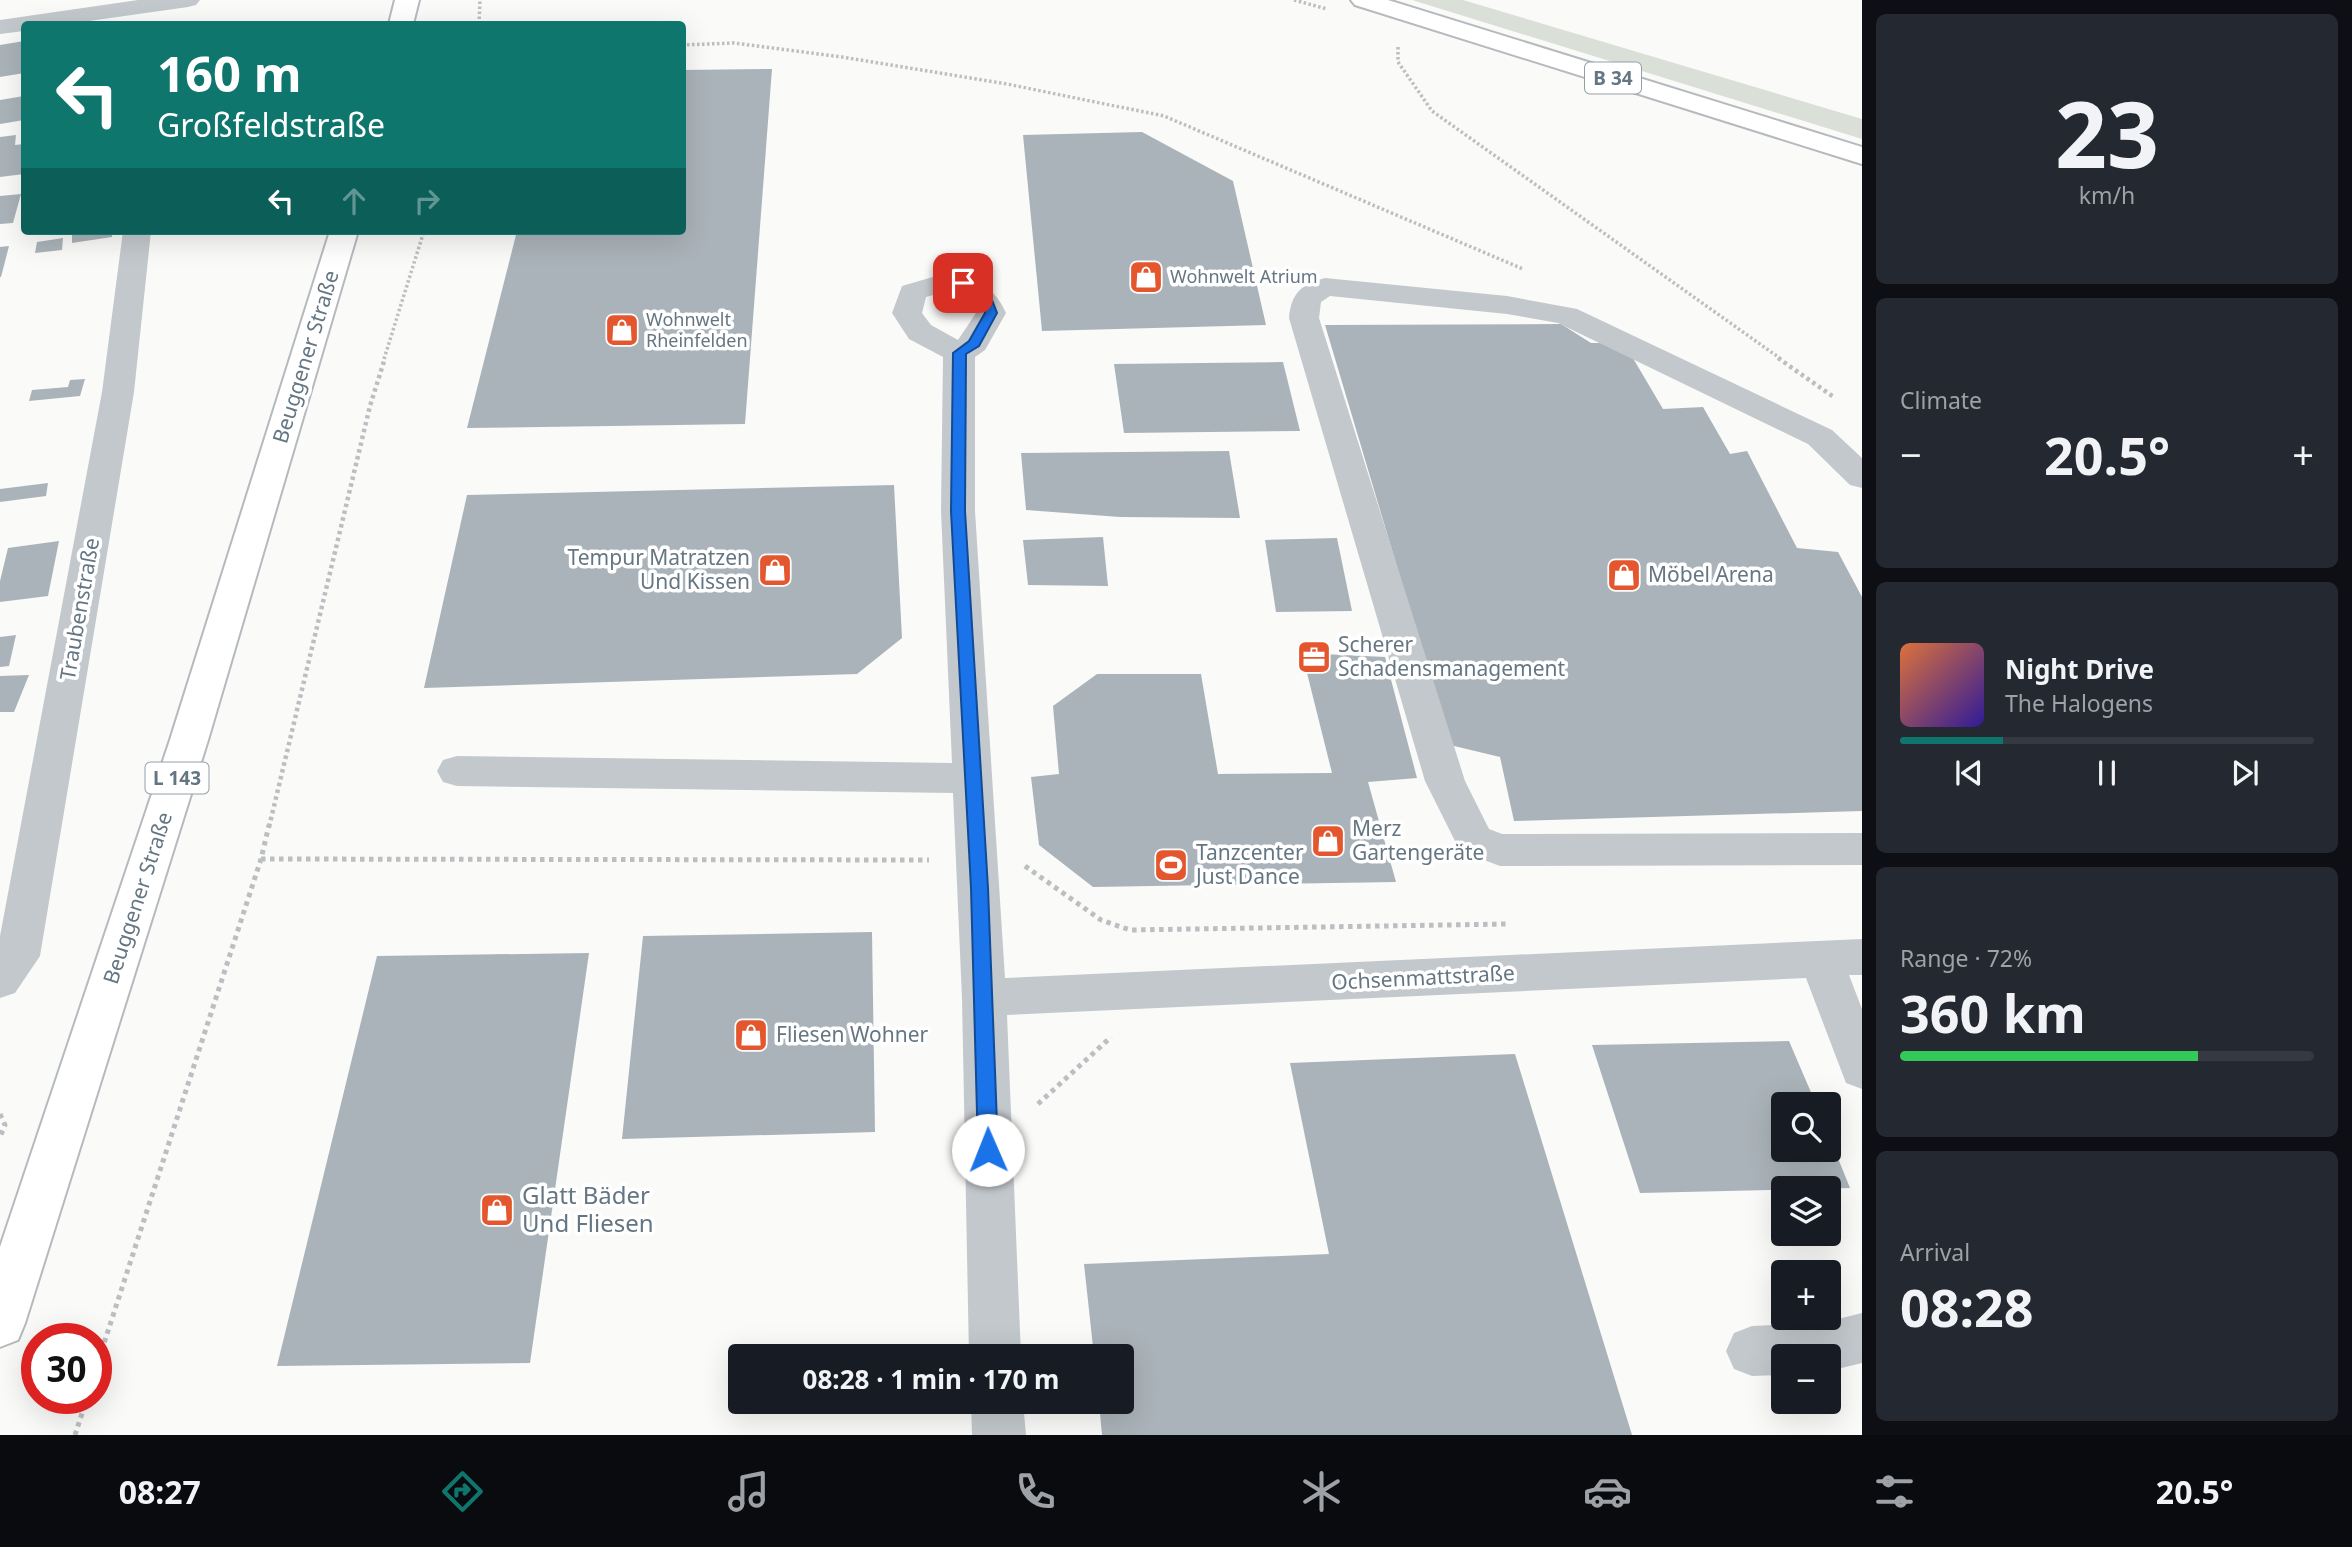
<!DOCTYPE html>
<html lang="en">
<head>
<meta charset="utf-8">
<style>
	body { margin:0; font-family:"Noto Sans",sans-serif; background:#242831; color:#f1f3f6; height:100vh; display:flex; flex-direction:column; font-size:26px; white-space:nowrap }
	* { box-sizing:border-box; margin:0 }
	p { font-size:23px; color:#9ea1a6 }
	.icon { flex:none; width:38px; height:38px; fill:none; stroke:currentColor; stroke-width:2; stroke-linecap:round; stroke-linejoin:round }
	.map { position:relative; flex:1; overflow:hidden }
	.panel { display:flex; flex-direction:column; gap:14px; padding:14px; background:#0d0f14; width:490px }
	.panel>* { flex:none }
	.hud { position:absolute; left:21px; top:21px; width:665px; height:214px; border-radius:7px; box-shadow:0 7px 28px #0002; background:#0f766e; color:#fff; overflow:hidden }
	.tools { position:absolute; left:1771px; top:1092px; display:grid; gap:14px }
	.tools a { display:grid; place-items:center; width:70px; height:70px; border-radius:7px; background:#171b24; box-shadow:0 7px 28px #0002; font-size:35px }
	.speed { position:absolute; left:21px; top:1323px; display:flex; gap:14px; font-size:35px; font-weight:700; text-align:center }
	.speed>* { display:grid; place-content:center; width:91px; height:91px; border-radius:50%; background:#171b24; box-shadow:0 7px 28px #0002; line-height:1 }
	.speed .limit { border:10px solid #d22; background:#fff; color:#111 }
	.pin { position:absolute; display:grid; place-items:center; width:60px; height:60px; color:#fff; margin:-30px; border-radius:14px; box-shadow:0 4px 10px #0006 }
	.me { position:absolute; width:77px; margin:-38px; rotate:359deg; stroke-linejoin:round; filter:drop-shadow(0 0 5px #0008) }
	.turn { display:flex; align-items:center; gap:24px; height:147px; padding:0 21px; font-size:32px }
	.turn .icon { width:91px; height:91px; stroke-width:2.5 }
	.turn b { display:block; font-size:49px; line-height:60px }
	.lanes { display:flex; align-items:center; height:66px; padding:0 21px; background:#0003; justify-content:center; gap:35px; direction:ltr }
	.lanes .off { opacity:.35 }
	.big { font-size:52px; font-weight:700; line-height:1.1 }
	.panel .widget { flex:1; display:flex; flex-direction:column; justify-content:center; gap:10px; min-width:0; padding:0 24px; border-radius:10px; background:#242831 }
	.panel .dial { align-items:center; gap:0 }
	.dial b { font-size:91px; line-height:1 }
	.song { display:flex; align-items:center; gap:21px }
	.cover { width:84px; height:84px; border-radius:10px; background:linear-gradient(135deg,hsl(20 70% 55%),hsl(250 70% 35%)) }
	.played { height:7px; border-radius:4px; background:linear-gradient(90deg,#0f766e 25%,#363941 25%) }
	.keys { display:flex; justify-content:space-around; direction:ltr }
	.heat { display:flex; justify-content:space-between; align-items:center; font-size:38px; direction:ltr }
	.charge { height:10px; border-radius:5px; background:linear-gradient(90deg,#34c759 72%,#363941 0) }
	.trip { position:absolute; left:728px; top:1344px; width:406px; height:70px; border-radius:7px; background:#171b24; box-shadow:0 7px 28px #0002; font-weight:700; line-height:70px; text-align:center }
	.dock { display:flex; height:112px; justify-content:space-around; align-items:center; background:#090b0e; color:#9ea1a6 }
	.dock .icon { width:49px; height:49px }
	.dock .on { color:#0f766e }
	.dock b { font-size:32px; color:#f1f3f6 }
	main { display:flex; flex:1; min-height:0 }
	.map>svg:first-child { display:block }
	.green { fill:#dadfd7 }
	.building { fill:#aab3b9 }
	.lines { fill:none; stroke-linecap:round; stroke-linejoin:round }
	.major-casing { stroke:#b5babe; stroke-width:4 }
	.path-far2 { stroke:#bbbfc2; stroke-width:3.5; stroke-dasharray:2.5 2.5; stroke-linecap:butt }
	.path-far1 { stroke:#bbbfc2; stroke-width:4.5; stroke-dasharray:3.5 3.5; stroke-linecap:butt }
	.path { stroke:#bbbfc2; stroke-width:5; stroke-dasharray:4.5 4.5; stroke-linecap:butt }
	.minor { fill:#c3c8cc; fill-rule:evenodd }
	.major { fill:#fff; fill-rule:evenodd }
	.route { fill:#1a73e8; stroke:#114b97; stroke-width:2 }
	.labels { text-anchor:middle; stroke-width:7; stroke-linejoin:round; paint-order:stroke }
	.far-poi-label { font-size:18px; fill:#657683; stroke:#fff; text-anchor:start }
	.shield { fill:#fff; stroke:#939fa8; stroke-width:2 }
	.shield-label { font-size:19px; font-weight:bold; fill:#657683 }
	.street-label { font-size:21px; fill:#657683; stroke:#fff }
	.poi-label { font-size:21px; fill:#657683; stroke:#fff; text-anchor:start }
	.near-poi-label { font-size:24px; fill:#657683; stroke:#fff; text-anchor:start }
</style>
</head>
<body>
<main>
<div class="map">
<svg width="1862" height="1435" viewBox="0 0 1862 1435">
	<rect width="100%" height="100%" fill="#fafaf8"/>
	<path class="green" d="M1412,0H1463L1862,119V139Z"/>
	<path class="building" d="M24,41V73L0,77V45Z
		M772,69L745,424L467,428L517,231H682V70Z
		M24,96V120L0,124V100Z
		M1142,132L1233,181L1266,325L1042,331L1023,135Z
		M16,135L15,145L24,144V174L0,177V137Z
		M21,194L13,223L0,224V196Z
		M88,231H112V237L72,243V233Z
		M63,238L62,250L35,253L37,242Z
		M9,246L1,277H0V247Z
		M1561,324L1591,343H1624L1663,409L1703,407L1730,454L1747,451L1797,548L1838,552L1862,597V811L1514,821L1500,757L1450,745L1325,325Z
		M1283,362L1300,431L1124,433L1114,364Z
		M85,379L80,396L29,401L32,390L68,387L70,380Z
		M1229,451L1240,518L1120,517L1026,510L1021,453Z
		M48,483L46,496L0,502V489Z
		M894,485L902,638L857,674L424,688L467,495Z
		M1103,537L1108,586L1028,585L1023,540Z
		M1337,538L1352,611L1276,612L1265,540Z
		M59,541L48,596L0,602V581L8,548Z
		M16,635L9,666L0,667V637Z
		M1302,653L1385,657L1417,778L1368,782L1396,882L1093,887L1039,845L1031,777L1059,774L1053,706L1097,674H1201L1218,774L1332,773Z
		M29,675L14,712H0V676Z
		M872,932L875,1132L622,1139L643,936Z
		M589,953L530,1363L277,1366L377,956Z
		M1789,1041L1816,1104H1783V1150H1829V1136L1850,1188L1640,1193L1592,1045Z
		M1515,1054L1632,1435H1102L1099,1402H1122V1356H1094L1084,1264L1329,1254L1290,1063Z"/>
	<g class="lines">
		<g class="major-casing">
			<path id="major" d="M395,0H419L413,24H389Z
				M1351,0H1388L1862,147V164L1355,5Z
				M330,231H358L208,740L25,1323L18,1340L0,1347V1247L170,740Z"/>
		</g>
		<path class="path-far2" d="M1294,0L1327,9
			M215,23L294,24
			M479,24L480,0
			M682,45L734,43L842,57L1007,84L1164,116L1523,269
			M1398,47V62L1432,111L1781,359
			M384,359L424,231"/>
		<path class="path-far1" d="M1778,358L1835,398
			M269,827L370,406L385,358"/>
		<path class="path" d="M261,859L929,860
			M1025,866L1101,920L1130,930L1507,924
			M1038,1104L1111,1037
			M0,1114L5,1125L0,1137
			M96,1368L261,859L269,825
			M75,1435L87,1398"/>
		<path class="minor" d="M138,0H200L196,5L188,7L68,24H24V31L0,34V20Z
			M123,231H151L134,392L40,956L15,993L0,998V936L102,392Z
			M943,274C973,276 993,284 1006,313L985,350L975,357V511L1005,978L1862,939V975H1849L1862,1009V1089L1846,1083L1806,978L1007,1015L1021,1356H969L962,998L953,793L457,786L443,782L437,771L443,760L457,756L952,763L941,511L943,357L909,339L892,313L902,286ZM945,292C961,293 969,298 976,313L958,340L931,325L922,313L926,297Z
			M1325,278L1507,296L1577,309L1832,430L1862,458V488L1850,485L1808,444L1558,323L1507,314L1330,296L1321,302L1319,318L1465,781L1489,829L1502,834L1862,833V865L1500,866L1460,851L1425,781L1289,318C1291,294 1301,284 1325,278Z
			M1862,1313V1363L1829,1371V1356H1783V1375L1752,1376L1734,1369L1726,1351L1734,1333L1752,1326L1822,1323Z
			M971,1402H1023L1026,1435H972Z"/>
		<use href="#major" class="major"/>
	</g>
	<path class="route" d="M963,280L990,295L997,313L979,346L966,354L965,511L988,888L998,1150L995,1156L988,1159L981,1156L978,1150L971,888L951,511L953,353L969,341L985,313L980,300L957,283Z"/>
	<defs>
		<g id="shop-square" transform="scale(1.75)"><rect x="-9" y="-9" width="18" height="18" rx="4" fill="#e4572e" stroke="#fff"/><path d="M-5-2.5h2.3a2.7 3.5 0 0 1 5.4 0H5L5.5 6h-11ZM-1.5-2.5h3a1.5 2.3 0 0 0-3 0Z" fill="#fff"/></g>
		<g id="office-square" transform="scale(1.75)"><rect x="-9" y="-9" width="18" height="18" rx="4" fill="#e4572e" stroke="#fff"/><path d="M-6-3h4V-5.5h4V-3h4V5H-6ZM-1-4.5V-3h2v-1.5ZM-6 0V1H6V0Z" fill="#fff"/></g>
		<g id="stadium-square" transform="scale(1.75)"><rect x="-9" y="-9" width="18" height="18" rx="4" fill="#e4572e" stroke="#fff"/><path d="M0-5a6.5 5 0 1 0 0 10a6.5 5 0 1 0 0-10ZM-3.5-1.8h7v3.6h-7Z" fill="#fff"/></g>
	</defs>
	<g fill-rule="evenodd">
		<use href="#shop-square" x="1146" y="277"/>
		<use href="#shop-square" x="622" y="330"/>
		<use href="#shop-square" x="775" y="570"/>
		<use href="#shop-square" x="1624" y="575"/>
		<use href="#office-square" x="1314" y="657"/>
		<use href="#shop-square" x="1328" y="841"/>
		<use href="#stadium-square" x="1171" y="865"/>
		<use href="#shop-square" x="751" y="1035"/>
		<use href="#shop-square" x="497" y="1210"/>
	</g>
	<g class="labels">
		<g class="far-poi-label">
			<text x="1170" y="283">Wohnwelt Atrium</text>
			<text x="646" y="326">Wohnwelt<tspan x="646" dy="21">Rheinfelden</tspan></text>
		</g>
		<g class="shield">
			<rect x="1585" y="62.5" width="56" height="31" rx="5"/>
			<rect x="145.5" y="762.5" width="63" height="31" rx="5"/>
		</g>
		<g class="shield-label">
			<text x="1613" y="85">B 34</text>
			<text x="177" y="785">L 143</text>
		</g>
		<g class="street-label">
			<text transform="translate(306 357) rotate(-73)" y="7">Beuggener Straße</text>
			<text transform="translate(80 609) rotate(-80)" y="7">Traubenstraße</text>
			<text transform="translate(138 898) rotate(-72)" y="7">Beuggener Straße</text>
			<text transform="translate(1423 978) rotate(-3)" y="7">Ochsenmattstraße</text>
		</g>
		<g class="poi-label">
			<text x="750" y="565" text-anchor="end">Tempur Matratzen<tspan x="750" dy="24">Und Kissen</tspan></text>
			<text x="1648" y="582">Möbel Arena</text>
			<text x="1338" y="652">Scherer<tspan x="1338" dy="24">Schadensmanagement</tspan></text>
			<text x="1352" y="836">Merz<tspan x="1352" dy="24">Gartengeräte</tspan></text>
			<text x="1196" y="860">Tanzcenter<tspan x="1196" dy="24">Just Dance</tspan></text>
			<text x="776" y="1042">Fliesen Wohner</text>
		</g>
		<g class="near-poi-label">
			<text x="522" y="1204">Glatt Bäder<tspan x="522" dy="28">Und Fliesen</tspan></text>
		</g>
	</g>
</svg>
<div class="tools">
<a><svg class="icon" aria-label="search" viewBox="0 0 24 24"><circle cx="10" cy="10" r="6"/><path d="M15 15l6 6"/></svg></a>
<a><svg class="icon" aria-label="layers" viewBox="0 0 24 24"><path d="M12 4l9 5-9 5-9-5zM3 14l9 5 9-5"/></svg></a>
<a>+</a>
<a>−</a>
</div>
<div class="speed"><div class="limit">30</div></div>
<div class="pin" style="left:963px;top:283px;background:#d93025"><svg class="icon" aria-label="arrive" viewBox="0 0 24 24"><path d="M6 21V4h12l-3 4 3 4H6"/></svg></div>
<svg class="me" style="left:988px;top:1150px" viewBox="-20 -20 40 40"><circle r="19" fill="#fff"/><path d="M0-13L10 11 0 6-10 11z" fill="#1a73e8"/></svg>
<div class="trip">08:28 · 1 min · 170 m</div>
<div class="hud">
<div class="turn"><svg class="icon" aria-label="left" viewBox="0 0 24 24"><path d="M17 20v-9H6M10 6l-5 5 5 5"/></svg><div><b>160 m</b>Großfeldstraße</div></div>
<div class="lanes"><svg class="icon" aria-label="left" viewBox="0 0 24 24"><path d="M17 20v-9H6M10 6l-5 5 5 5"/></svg><svg class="icon off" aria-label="ahead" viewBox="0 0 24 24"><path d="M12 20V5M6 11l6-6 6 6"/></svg><svg class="icon off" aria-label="right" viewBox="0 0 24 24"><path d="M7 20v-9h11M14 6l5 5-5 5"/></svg></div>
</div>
</div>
<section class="panel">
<div class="widget dial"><b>23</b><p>km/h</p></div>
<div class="widget"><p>Climate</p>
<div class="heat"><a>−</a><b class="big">20.5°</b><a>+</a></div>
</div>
<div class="widget">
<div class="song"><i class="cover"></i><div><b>Night Drive</b><p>The Halogens</p></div></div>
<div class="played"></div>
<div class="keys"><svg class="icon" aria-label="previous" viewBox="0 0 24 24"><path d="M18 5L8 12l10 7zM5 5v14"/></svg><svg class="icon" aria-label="pause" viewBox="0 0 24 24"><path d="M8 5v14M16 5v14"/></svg><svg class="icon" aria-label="next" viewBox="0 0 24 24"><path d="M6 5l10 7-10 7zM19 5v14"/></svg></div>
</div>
<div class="widget"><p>Range · 72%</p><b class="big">360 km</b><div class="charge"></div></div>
<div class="widget"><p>Arrival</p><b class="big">08:28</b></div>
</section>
</main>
<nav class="dock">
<b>08:27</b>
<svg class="icon on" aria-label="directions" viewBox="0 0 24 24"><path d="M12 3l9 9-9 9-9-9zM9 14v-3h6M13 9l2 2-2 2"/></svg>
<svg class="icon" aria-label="music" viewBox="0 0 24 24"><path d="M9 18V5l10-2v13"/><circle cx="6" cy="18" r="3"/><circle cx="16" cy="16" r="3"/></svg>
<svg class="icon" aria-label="phone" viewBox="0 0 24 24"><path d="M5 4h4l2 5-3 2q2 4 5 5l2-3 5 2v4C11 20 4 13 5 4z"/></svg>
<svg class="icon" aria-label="climate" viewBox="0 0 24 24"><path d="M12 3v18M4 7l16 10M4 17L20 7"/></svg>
<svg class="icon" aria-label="car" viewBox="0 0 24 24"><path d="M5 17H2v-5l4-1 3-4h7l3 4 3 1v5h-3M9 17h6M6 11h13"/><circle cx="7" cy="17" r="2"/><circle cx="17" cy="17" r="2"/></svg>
<svg class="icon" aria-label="filters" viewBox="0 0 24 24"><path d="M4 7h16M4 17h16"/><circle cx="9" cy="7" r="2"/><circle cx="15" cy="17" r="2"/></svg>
<b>20.5°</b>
</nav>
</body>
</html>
